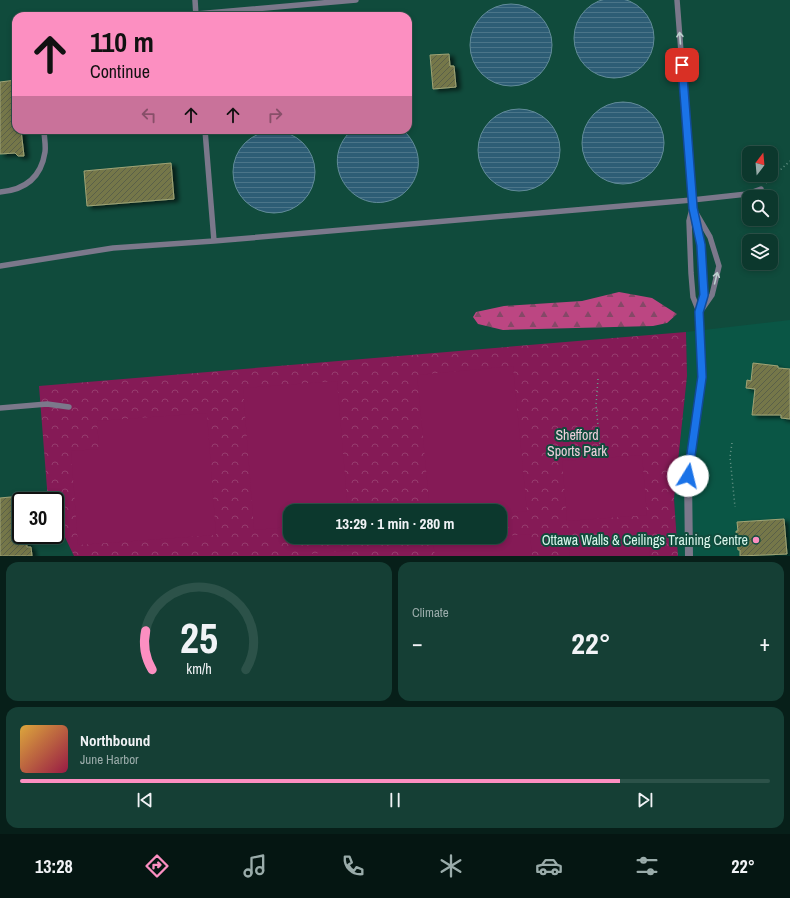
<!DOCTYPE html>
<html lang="en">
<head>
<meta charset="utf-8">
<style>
	body { margin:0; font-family:"Archivo Narrow",sans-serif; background:#153f35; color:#f1f3f6; height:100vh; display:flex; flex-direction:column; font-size:15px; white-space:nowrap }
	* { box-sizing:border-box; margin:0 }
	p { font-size:13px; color:#9aacaa }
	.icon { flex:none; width:22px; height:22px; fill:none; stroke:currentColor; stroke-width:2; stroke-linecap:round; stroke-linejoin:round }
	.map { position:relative; height:556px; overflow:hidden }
	.details { display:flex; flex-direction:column; gap:6px; padding:6px; background:#071f19; flex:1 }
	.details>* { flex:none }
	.banner { position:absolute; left:12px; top:12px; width:400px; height:122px; border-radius:12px; box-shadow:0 2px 6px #0003,0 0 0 1px #2c5249; background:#fc8fc1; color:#111; overflow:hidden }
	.needle { width:26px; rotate:16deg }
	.tools { position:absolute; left:742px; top:146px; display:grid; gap:8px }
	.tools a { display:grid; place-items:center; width:36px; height:36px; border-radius:8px; background:#0c382d; box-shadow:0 2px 6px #0003,0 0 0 1px #2c5249; font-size:20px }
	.speed { position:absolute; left:12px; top:492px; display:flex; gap:8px; font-size:20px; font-weight:700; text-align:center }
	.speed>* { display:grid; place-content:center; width:52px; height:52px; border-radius:50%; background:#0c382d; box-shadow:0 2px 6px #0003,0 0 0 1px #2c5249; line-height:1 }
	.speed .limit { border:2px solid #111; border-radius:6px; background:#fff; color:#111 }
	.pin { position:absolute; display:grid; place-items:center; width:34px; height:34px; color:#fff; margin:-17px; border-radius:8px; box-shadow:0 2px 6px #0006 }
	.me { position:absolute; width:44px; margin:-22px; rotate:9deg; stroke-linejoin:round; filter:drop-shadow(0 0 3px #0008) }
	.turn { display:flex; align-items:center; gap:14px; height:84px; padding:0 12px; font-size:18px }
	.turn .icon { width:52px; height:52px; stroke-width:2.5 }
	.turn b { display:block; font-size:28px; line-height:34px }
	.lanes { display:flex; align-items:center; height:38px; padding:0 12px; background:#0003; justify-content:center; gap:20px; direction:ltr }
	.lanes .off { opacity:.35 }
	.big { font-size:30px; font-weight:700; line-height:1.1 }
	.details .widget { flex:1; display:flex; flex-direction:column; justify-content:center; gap:6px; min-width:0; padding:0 14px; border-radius:12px; background:#153f35 }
	.details .dial { align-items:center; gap:0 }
	.dial svg { height:104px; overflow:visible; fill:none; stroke:#2c5249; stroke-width:7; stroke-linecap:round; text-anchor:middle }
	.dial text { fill:#f1f3f6; stroke:none }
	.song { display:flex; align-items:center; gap:12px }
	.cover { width:48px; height:48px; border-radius:6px; background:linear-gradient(135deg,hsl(40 70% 55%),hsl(340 70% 35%)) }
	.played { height:4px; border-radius:2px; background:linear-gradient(90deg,#fc8fc1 80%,#2c5249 80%) }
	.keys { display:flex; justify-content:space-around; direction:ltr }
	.heat { display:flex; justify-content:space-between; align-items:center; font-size:22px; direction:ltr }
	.details .tiles { flex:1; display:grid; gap:6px; grid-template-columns:1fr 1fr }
	.widget:last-child { grid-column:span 2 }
	.trip { position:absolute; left:283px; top:504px; width:224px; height:40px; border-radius:12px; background:#0c382d; box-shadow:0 2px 6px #0003,0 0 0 1px #2c5249; font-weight:700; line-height:40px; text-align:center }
	.dock { display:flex; height:64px; justify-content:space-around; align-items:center; background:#051612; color:#9aacaa }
	.dock .icon { width:28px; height:28px }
	.dock .active { color:#fc8fc1 }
	.dock b { font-size:18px; color:#f1f3f6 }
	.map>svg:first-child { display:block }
	.built { fill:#0a5645 }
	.forest { fill:url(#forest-firs) }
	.park { fill:url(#park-crowns); fill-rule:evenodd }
	.pitch { fill:#851a56 }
	.water { fill:url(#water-rules); stroke:#618b99 }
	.building { fill:url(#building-hatch); stroke:#a0a476; filter:url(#shadow) }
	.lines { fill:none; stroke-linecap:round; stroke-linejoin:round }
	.path { stroke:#699689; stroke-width:1.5; stroke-dasharray:1 3; stroke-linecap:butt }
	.service { stroke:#7b788b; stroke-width:5.5 }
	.minor { stroke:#7b788b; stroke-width:8 }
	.oneway { stroke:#bed0cf }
	.route-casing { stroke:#114b97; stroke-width:10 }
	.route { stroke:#1a73e8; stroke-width:7 }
	.poi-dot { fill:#fc8fc1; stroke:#104b3c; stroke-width:1.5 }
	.labels { text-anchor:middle; stroke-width:4; stroke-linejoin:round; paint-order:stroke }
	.park-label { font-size:14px; fill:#efcfdc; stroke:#104b3c }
	.poi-label { font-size:14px; fill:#daf6ec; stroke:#104b3c; text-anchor:end }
</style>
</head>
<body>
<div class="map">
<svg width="790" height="556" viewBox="0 0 790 556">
	<defs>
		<pattern id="forest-firs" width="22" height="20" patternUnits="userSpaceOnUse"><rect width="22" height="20" fill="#bc4682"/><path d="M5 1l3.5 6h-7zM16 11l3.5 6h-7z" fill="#854867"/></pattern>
		<pattern id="park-crowns" width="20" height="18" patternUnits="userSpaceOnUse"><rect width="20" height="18" fill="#851a56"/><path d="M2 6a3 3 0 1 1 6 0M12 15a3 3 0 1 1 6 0" fill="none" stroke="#963c6e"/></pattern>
		<pattern id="water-rules" width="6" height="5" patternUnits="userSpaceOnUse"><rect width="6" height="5" fill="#2d5d75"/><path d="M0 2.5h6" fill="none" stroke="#4b7589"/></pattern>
		<pattern id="building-hatch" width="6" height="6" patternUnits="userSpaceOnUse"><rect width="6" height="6" fill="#74774a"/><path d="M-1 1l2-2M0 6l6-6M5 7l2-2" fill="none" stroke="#5a6048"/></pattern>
		<filter id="shadow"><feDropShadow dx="4.5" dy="2.5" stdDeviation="2" flood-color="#0009"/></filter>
	</defs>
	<rect width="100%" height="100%" fill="#104b3c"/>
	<path class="built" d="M790,320V556H678L674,499L687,376L686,332Z"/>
	<path class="forest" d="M619,292L652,298L677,314L667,323L653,326L503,330L478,324L473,317L476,312L504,306L582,301Z"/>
	<path class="park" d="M686,332L687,376L674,499L678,556H74L62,531L57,525L55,527V501H48L39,386ZM290,511H500V537H290Z"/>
	<path class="pitch" d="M513,366L527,511L500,514V511H430L417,375Z
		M337,381L348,511H290V527L254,530L243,388Z
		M207,413L216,535L78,545L71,451L99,449L97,421Z
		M642,455L647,515L567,521L562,461Z
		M648,532L650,556H570L568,538Z
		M530,534L532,556H435L433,542Z
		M352,550V556H289Z"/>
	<path class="water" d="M574 38a40 40 0 1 1 80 0a40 40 0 1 1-80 0Z
		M470 45a41 41 0 1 1 82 0a41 41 0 1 1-82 0Z
		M582 143a41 41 0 1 1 82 0a41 41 0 1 1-82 0Z
		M478 150a41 41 0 1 1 82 0a41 41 0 1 1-82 0Z
		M352,130H403C414,140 420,154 418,168C416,180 409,190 400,196C357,222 314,164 352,130Z
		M233 172a41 41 0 1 1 82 0a41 41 0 1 1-82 0Z"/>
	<path class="building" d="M449,54L450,66H454L456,87L433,89L430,55Z
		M16,80V130H21L24,156H18L15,153L0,154V82Z
		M171,163L174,199L87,206L84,171Z
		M753,363L778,366V368L790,369V419L781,418V415H752L755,389L746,388L747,380L751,381Z
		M21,496V535H26L27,547H31L32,556H0V498Z
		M784,519L787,554L740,556V550H738L736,531H738L737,522Z"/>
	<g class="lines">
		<path class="path" d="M766,183L790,161
			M598,379L596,405L601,455
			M732,443L730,457L735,507"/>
		<path class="service" d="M195,0L196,16
			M677,0L693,208L701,245L704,295L699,312
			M196,14L356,0
			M205,130L214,241
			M0,192C24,190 41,178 45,152C46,145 44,137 44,130
			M692,209L689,221L691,273L693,297L699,312
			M696,213L710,237L719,266L712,295L703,308
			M0,266L113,248L214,241L692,200L747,194L761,189
			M0,408L47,404L69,407"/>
		<path class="minor" d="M689,556L688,476L702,377L699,312"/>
	</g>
	<defs><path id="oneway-shaft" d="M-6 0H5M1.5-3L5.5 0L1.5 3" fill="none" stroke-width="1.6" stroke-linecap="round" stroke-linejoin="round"/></defs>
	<g class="oneway">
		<use href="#oneway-shaft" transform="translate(680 38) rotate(-94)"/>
		<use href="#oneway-shaft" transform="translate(716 278) rotate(-76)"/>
	</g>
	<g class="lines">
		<g class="route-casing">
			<path id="route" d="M682,65L693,208L701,245L704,295L699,312L702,377L688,476"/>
		</g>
		<use href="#route" class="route"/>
	</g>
	<circle class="poi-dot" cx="756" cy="540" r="4"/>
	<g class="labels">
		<g class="park-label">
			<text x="577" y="440">Shefford<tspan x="577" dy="16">Sports Park</tspan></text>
		</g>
		<g class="poi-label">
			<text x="748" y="545">Ottawa Walls &amp; Ceilings Training Centre</text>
		</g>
	</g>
</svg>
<div class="tools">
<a><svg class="needle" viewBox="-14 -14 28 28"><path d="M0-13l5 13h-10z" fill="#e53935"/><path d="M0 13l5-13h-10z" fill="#9aacaa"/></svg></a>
<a><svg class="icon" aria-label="search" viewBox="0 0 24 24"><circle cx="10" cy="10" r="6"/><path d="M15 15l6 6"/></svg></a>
<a><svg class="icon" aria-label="layers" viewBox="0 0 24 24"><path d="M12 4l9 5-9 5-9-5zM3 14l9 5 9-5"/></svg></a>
</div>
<div class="speed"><div class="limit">30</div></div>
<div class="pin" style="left:682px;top:65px;background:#d93025"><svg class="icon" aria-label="arrive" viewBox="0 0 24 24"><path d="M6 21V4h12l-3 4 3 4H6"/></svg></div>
<svg class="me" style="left:688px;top:476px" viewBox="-20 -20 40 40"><circle r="19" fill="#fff"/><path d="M0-13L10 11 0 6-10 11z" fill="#1a73e8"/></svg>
<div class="trip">13:29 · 1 min · 280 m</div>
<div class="banner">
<div class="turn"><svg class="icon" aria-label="ahead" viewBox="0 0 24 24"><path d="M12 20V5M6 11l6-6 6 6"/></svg><div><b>110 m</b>Continue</div></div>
<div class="lanes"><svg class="icon off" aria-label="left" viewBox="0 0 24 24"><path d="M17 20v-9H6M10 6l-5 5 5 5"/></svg><svg class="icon" aria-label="ahead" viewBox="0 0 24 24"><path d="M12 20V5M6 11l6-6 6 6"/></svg><svg class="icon" aria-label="ahead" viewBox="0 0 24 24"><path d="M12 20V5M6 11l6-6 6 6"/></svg><svg class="icon off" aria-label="right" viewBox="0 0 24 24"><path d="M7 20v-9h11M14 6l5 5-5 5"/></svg></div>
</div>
</div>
<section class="details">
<div class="tiles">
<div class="widget dial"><svg viewBox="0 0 100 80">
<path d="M14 69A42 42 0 1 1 86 69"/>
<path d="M14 69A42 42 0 0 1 9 39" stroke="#fc8fc1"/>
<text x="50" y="56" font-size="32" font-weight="700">25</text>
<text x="50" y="72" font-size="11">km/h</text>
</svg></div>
<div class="widget"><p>Climate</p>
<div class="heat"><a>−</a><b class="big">22°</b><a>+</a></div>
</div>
<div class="widget">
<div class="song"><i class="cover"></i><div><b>Northbound</b><p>June Harbor</p></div></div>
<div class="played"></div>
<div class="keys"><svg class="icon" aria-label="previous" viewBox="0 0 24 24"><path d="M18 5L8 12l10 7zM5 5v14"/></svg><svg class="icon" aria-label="pause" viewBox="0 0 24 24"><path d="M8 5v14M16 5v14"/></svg><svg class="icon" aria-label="next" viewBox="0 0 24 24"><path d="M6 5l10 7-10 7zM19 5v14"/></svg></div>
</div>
</div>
</section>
<nav class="dock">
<b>13:28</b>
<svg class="icon active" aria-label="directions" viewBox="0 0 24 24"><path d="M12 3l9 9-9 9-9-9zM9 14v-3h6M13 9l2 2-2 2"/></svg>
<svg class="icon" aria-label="music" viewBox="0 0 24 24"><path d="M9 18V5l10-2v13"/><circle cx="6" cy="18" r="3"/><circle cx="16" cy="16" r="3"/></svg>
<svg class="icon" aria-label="phone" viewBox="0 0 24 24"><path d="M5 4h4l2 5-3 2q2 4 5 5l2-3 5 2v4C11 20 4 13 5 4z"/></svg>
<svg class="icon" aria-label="climate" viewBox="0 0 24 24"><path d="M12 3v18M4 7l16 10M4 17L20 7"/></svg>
<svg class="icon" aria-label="car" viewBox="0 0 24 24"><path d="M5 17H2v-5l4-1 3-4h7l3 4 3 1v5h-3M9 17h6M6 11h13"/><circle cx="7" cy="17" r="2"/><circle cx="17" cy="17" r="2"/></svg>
<svg class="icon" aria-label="filters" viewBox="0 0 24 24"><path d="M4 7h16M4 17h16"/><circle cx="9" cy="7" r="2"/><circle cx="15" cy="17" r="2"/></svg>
<b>22°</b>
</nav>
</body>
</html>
